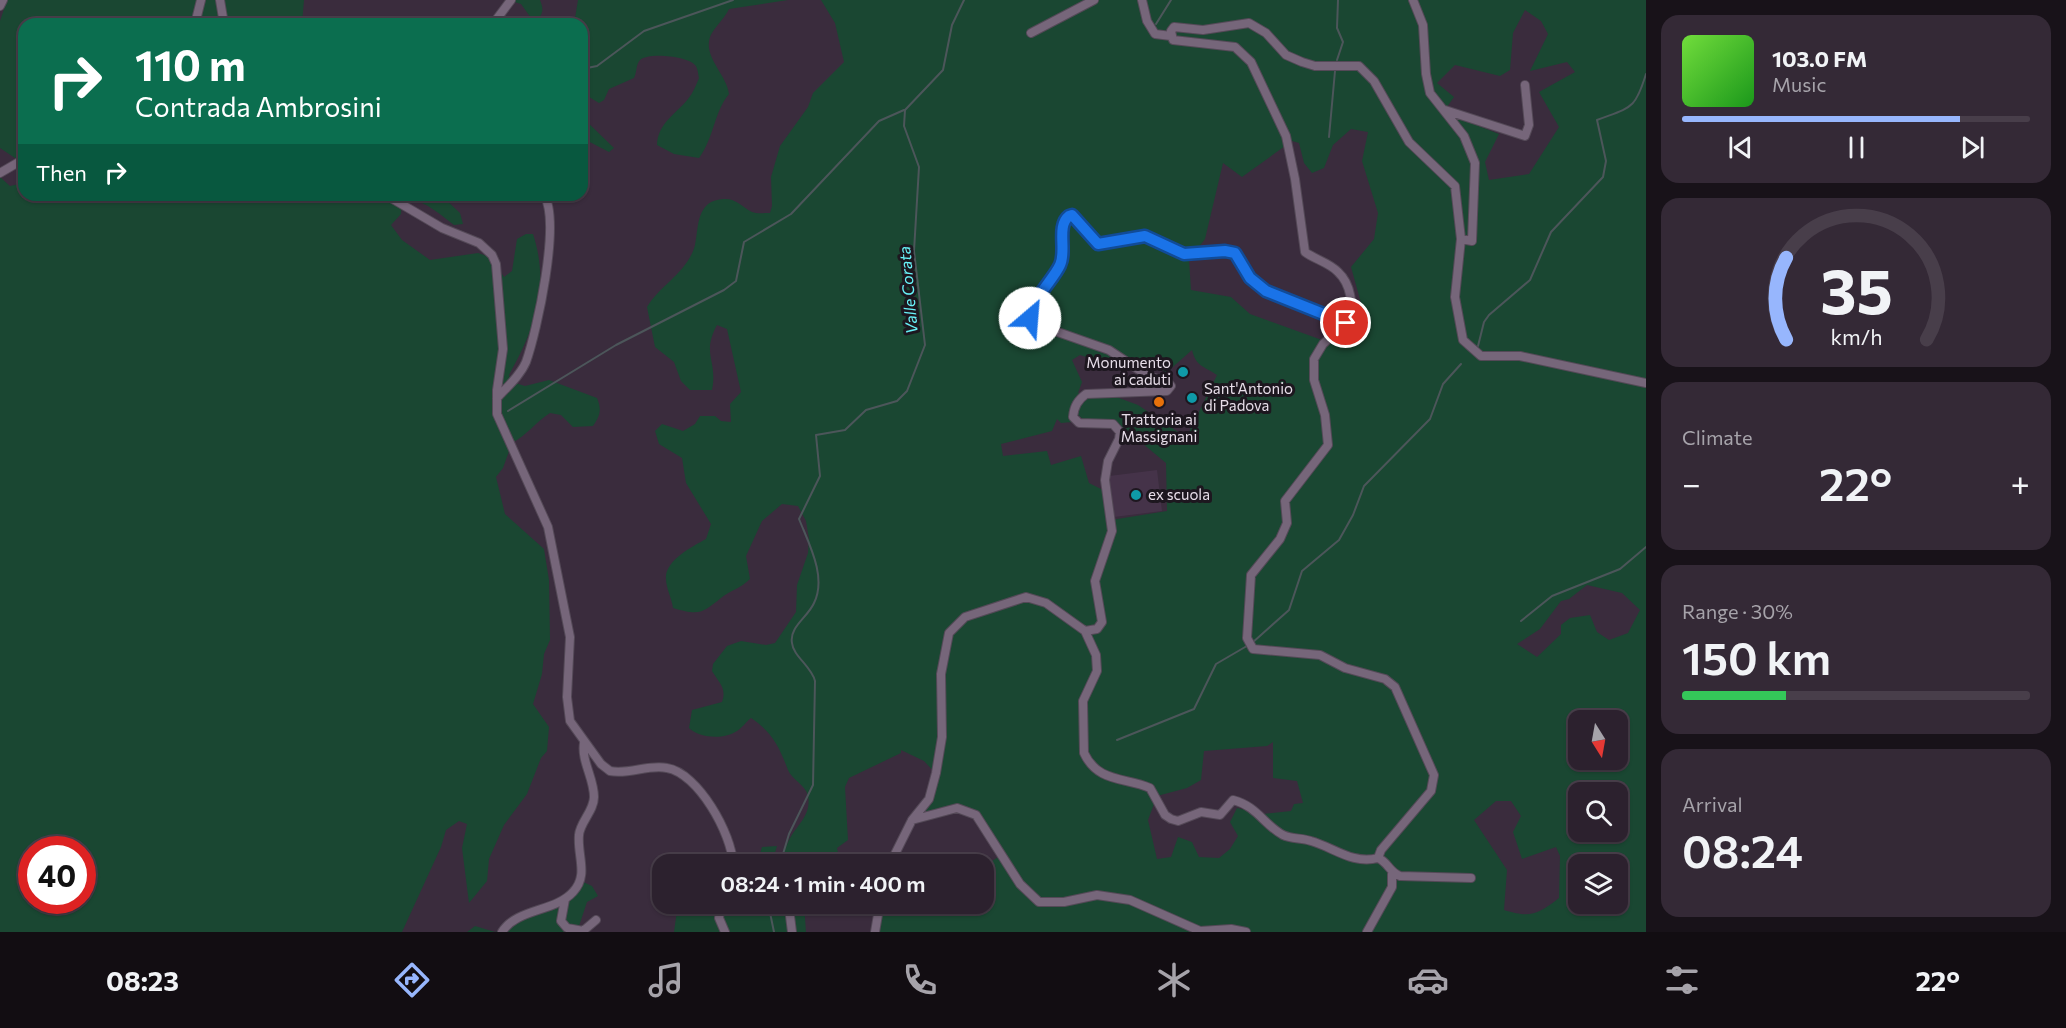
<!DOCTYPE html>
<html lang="en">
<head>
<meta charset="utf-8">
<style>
	body { margin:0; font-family:Commissioner,sans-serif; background:#342936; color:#f1f3f6; height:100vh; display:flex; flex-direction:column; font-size:22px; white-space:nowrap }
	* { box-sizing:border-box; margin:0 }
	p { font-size:20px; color:#a6a3aa }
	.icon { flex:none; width:33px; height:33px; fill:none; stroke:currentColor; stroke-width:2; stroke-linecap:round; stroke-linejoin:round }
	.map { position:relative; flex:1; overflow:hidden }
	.panel { display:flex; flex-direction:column; gap:15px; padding:15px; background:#181219; width:420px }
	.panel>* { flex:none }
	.guide { position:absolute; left:18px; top:18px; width:570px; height:183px; border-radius:18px; box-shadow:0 2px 4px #0004,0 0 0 2px #483e4a; background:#0b6e4f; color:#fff; overflow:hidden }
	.needle { width:39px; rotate:169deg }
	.controls { position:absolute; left:1568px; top:710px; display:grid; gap:12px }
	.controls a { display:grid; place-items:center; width:60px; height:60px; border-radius:12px; background:#2c212e; box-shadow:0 2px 4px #0004,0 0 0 2px #483e4a; font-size:30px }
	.speed { position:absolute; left:18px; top:836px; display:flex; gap:12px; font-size:30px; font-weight:700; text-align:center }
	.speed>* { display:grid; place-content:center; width:78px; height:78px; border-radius:50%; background:#2c212e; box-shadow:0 2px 4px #0004,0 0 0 2px #483e4a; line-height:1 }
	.speed .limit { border:9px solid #d22; background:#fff; color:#111 }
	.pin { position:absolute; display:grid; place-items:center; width:51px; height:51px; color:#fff; margin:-26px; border:3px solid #fff; border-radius:50%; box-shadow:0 2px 6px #0007 }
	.me { position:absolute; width:66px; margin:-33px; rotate:27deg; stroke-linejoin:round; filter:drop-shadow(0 0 4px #0008) }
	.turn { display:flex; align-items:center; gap:21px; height:126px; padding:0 18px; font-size:27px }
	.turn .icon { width:78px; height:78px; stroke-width:2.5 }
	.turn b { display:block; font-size:42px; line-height:51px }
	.then { display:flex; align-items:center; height:57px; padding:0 18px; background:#0003; gap:12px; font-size:22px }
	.big { font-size:45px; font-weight:600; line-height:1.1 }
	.panel .card { flex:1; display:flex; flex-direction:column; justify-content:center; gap:9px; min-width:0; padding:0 21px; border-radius:18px; background:#342936 }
	.panel .dial { align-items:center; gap:0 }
	.dial svg { height:156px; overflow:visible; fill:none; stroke:#483e4a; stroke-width:7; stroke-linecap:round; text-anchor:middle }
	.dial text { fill:#f1f3f6; stroke:none }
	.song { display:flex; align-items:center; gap:18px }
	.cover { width:72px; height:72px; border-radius:9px; background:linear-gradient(135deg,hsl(100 70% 55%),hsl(120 70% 35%)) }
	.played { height:6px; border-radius:3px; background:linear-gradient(90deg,#97b6fd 80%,#483e4a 80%) }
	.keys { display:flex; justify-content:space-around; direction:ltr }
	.heat { display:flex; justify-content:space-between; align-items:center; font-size:33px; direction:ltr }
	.charge { height:9px; border-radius:4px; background:linear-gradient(90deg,#34c759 30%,#483e4a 0) }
	.trip { position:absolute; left:652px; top:854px; width:342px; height:60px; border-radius:18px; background:#2c212e; box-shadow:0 2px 4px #0004,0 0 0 2px #483e4a; font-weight:600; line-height:60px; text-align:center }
	.tab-bar { display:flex; height:96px; justify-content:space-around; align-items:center; background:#120d12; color:#a6a3aa }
	.tab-bar .icon { width:42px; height:42px }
	.tab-bar .on { color:#97b6fd }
	.tab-bar b { font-size:27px; color:#f1f3f6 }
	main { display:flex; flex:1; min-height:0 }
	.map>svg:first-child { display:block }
	.built { fill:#453349 }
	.green { fill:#1a4732; fill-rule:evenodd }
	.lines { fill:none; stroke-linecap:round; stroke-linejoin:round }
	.stream { stroke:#4c565a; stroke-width:2 }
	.minor-casing { stroke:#544957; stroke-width:10 }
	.minor { stroke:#76667a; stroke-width:8 }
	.route-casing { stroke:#114b97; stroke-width:15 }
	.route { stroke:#1a73e8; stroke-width:10 }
	.culture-dot { fill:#0f9aa8; stroke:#1d171f; stroke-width:2 }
	.food-dot { fill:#e8710a; stroke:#1d171f; stroke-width:2 }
	.labels { text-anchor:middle; stroke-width:6; stroke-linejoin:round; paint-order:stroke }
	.poi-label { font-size:15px; fill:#e7dee9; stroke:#1d171f; text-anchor:start }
	.water-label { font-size:16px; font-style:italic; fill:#68f3f9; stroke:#1d171f }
</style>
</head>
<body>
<main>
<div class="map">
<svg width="1646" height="932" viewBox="0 0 1646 932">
	<rect width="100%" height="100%" fill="#3a2c3d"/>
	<path class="built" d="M1157,470L1162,511L1114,517L1109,476Z"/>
	<path class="green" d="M7,0H304L302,24H24V164L0,148V21Z
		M508,0H540C543,8 544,12 538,19L531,18L521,4Z
		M578,0H788L729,9C725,18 712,30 710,37C703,57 727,75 729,94C714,112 714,138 699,158L674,154L657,145C658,123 675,115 688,99C693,93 696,85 699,78C698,74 698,68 695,65C688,56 648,52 640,60C636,64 637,72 634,78L609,89L604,100L599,103L589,97L582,99V24H574Z
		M821,0H1646V932H878L883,903H984V866L1003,854L979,814L961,805L925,812L939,777L924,761L901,750V753L849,778L845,787L848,840L837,848L840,863L757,864L762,847L777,846L775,853L780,858C785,852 785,849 788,842C795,826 812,816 808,796C805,784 792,780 788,770C779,746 772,732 751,718C746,722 742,728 737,731C724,740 699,738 689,728L692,710L722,702C727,688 719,683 712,671L713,664L727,646L741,641L766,645L775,643L796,612L797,585L808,553L809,539L806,521L798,506L782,504L762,521L746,556L750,579C740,589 731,590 721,598C702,613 700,616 673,608C672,599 666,588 666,579C664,561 693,546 706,539L711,524L686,483L682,458L659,444L655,431L662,424L683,431L695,424L700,416H715L721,421L731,422L730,404L741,392L727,329L717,325C701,354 718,361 712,390H690L681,381L674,362L655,347L647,307C660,285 688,272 695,245C699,226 696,201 723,199C736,198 741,206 752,212C757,214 764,213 770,213L772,206L771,177L780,146L808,107L813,93L844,62L835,23ZM1525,10L1541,21L1548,34L1530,71L1567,62L1575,72L1539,92L1559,127L1529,174L1489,180L1485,162L1499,134L1456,117L1447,107L1454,97L1437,83L1455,65L1500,76L1510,70L1513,33ZM1351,129L1368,132L1362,161L1378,213L1374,239L1351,267L1361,303V318L1322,340L1250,314L1231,297L1191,290L1189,260L1205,239L1223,163L1242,177L1292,141L1299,143L1304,163L1312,173L1324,168L1333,145ZM1192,350C1196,367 1204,366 1217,375L1188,434H1181L1138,405L1111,395L1078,393L1082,382L1072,360L1080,355L1117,367L1123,357L1152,361L1166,373ZM1076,413L1085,421L1113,419L1166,463L1167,511L1111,520L1109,493L1089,483L1081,456L1051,465L1047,451L1003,456L1001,444L1052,431L1057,419L1061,423L1072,422ZM1587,585L1622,593L1640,610L1628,633L1609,640L1597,632L1590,615L1570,618L1561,625V634L1537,657L1517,644L1540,629L1561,601L1569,599ZM1578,720H1617V759H1578ZM1273,742V778L1297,781L1303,803L1294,804L1291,811L1263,814L1237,808L1230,822L1238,836L1230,849L1219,858L1199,857L1192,842L1178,837L1171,857L1157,859L1148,820L1157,796L1187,788L1201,780L1204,751L1267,746ZM1578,792H1617V831H1578ZM1496,801H1511L1521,816L1513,832L1522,859L1556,847L1560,856L1559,898C1537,915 1530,918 1504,910L1507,870L1474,820ZM1578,864H1617V903H1578Z
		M582,117L614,148L609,152L582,138Z
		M0,177L10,186L24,183V195H441L460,213L463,224L454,225C438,213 423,198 402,199L401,214L391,225L402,240L430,260L478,253L490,257L504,277L512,271L517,239L526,234H533C550,286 535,329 509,375L512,382L525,386L549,380L597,398C602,410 600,416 593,426L573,427L561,415L550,413C536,422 527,435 512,443L503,468L496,477L505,514L544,549L549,580L550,640L544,654L542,674L533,704L549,727L547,751L541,758L527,794L504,825L489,859L487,881L469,903L462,848L467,824L459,821L446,830L441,847L402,932H0ZM32,849H82V900H32Z
		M581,881L592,886L598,896L587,902L577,932H467L475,926L495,932L509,928L536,909L560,901Z
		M678,903H804L806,932H674Z"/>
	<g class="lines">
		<path class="stream" d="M1156,24L1171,0
			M1337,60L1343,42L1337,28L1338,0
			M582,69L597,66L644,31L733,0
			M1329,137L1335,71
			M1478,346L1484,322L1489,315L1530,280L1551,232L1603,177L1606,161L1597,120C1631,107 1635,110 1646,74
			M508,411L616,345L724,290L736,281L744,242L791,214L879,121L904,110
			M1521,621L1552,596L1620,569L1646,547
			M1117,740L1194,709L1216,664L1252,643L1289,610L1302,571L1339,540L1353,515L1364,486L1430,419L1443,384L1461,364
			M780,864L789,834L813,785L815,681C812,667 793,656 792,643C789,627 808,617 814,603C827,577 809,544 799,519L820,476L816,435L845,430L866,410L897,401L907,391L925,345L914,251L919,167L904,126L905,110L943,70L952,25L964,0
			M768,903L774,932"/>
		<g class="minor-casing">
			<path id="minor" d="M220,0L224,24
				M1142,0L1147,21L1155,34L1171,36
				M0,6L3,0
				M195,24L201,0
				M493,24L511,0
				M1031,33L1094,0
				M1445,110L1525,136L1529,125L1525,85
				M0,173L24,159
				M386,195L442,228L479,243L492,255L496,264L503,349L497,390V414L548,527L570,637L567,697L570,721L601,764L610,771C629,775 648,764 667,768C698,773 732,834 733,864
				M1461,239L1455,297L1463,340L1481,356H1520L1646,383
				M1346,323L1323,344L1314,359V380L1325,415L1328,445L1285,501L1287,523L1280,539L1251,575L1247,638L1253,649L1320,655L1345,668L1385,679L1395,687L1434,775L1431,791L1381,850L1378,858
				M497,398C507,387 520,376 526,362C537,331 561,222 544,195
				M1085,631L1097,629L1102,622L1095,581L1112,531L1105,480L1108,461L1119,439L1120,432L1113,424L1079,423L1073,417C1074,406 1078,400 1086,394L1167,391L1171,386L1168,382L1148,376L1109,350L1032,323C1026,302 1052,283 1060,265C1067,250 1059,233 1065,218L1069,216L1076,217L1092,240L1098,244L1145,236L1184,254L1225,251L1235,253L1250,278L1266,291L1338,321L1349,322C1354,306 1351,284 1338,272C1330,263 1314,259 1305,252L1295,179L1286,136L1251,62L1235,47L1173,40L1171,31L1174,27L1203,30L1249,23L1266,33L1286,55L1302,62L1315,66H1359L1374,81L1409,142L1455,186L1461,239L1472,241L1475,163L1464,136L1430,93L1426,74L1423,25L1413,0
				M1085,631L1096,655L1097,671L1083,701L1084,753C1098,783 1125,777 1150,788L1165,815L1171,819L1178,821L1201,812L1220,815L1233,800C1257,806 1264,825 1283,835C1291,839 1302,838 1311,841C1333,847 1353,865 1378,858
				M912,820L929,799L936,773L942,737L941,674L949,633L965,617L1026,597L1046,603L1085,631
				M1378,858C1388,862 1389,872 1400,876L1471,878
				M890,864L912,820L957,808L976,815L1020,884L1039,902H1064L1097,895L1130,900L1200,931L1231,929L1246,932
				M565,899L561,921L567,928L583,931L596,920
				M721,903L719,918L725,932
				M502,932C517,908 555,912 573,892C589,875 577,856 579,835C580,822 594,811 594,797C594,778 581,761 584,743
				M792,932L790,916L793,903
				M875,932L880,903
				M1367,932L1392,887V874"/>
		</g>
		<use href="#minor" class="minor"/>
	</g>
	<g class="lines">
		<g class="route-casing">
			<path id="route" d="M1030,318C1028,304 1054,279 1060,265C1067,251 1056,226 1069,216L1072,215L1098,244L1145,236L1184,254L1225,251L1235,253L1250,278L1266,291L1346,323"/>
		</g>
		<use href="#route" class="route"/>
	</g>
	<g class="culture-dot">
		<circle cx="1183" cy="372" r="6"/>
		<circle cx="1192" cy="398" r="6"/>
		<circle cx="1136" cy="495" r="6"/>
	</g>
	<circle class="food-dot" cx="1159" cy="402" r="6"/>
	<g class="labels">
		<g class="poi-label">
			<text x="1171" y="368" text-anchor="end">Monumento<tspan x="1171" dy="17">ai caduti</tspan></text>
			<text x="1204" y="394">Sant'Antonio<tspan x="1204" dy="17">di Padova</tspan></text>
			<text x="1159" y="425" text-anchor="middle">Trattoria ai<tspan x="1159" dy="17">Massignani</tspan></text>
			<text x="1148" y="500">ex scuola</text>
		</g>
		<g class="water-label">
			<text transform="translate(908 290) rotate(-95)" y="6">Valle Corata</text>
		</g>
	</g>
</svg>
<div class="controls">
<a><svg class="needle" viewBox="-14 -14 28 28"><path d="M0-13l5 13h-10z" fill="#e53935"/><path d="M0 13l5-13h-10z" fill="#a6a3aa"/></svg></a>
<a><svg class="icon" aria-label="search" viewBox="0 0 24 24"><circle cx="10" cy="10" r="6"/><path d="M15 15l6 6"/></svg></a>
<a><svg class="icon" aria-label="layers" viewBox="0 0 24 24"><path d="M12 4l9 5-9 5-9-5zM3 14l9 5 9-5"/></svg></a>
</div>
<div class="speed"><div class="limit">40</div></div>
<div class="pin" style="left:1346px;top:323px;background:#d93025"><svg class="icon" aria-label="arrive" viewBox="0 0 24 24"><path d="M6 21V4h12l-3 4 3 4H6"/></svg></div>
<svg class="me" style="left:1030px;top:318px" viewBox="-20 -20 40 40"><circle r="19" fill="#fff"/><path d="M0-13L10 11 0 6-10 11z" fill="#1a73e8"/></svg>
<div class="trip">08:24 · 1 min · 400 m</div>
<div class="guide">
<div class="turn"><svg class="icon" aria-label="right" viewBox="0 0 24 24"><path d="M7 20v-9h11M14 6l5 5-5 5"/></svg><div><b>110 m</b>Contrada Ambrosini</div></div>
<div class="then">Then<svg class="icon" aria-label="right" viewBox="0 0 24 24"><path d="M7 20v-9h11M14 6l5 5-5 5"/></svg></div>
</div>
</div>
<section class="panel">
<div class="card">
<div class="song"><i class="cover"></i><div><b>103.0 FM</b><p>Music</p></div></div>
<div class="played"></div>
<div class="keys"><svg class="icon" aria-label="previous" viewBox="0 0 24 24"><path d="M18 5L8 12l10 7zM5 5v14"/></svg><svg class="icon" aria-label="pause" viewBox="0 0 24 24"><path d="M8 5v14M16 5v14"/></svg><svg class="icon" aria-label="next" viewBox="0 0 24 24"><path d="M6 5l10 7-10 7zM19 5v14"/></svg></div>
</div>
<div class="card dial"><svg viewBox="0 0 100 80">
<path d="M14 69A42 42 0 1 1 86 69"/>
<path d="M14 69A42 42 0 0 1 14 27" stroke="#97b6fd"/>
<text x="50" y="56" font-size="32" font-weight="700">35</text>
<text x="50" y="72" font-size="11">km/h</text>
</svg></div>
<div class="card"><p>Climate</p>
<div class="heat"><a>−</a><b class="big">22°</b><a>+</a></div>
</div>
<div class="card"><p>Range · 30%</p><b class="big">150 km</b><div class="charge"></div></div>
<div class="card"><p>Arrival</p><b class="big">08:24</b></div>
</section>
</main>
<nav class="tab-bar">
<b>08:23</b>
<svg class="icon on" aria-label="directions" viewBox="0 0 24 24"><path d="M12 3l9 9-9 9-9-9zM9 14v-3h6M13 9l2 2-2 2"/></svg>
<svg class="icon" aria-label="music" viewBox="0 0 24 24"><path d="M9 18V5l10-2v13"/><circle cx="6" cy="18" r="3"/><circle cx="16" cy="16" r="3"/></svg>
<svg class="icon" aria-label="phone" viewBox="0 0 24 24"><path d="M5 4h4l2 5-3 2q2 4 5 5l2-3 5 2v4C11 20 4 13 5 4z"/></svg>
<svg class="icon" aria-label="climate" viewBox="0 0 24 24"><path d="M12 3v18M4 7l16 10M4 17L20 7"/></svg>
<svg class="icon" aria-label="car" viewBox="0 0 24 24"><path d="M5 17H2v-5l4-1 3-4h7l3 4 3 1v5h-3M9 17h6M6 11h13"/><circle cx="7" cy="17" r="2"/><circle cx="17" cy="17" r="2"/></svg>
<svg class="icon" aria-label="filters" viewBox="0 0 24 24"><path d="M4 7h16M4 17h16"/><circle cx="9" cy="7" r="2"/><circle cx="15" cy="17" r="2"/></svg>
<b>22°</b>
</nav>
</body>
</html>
